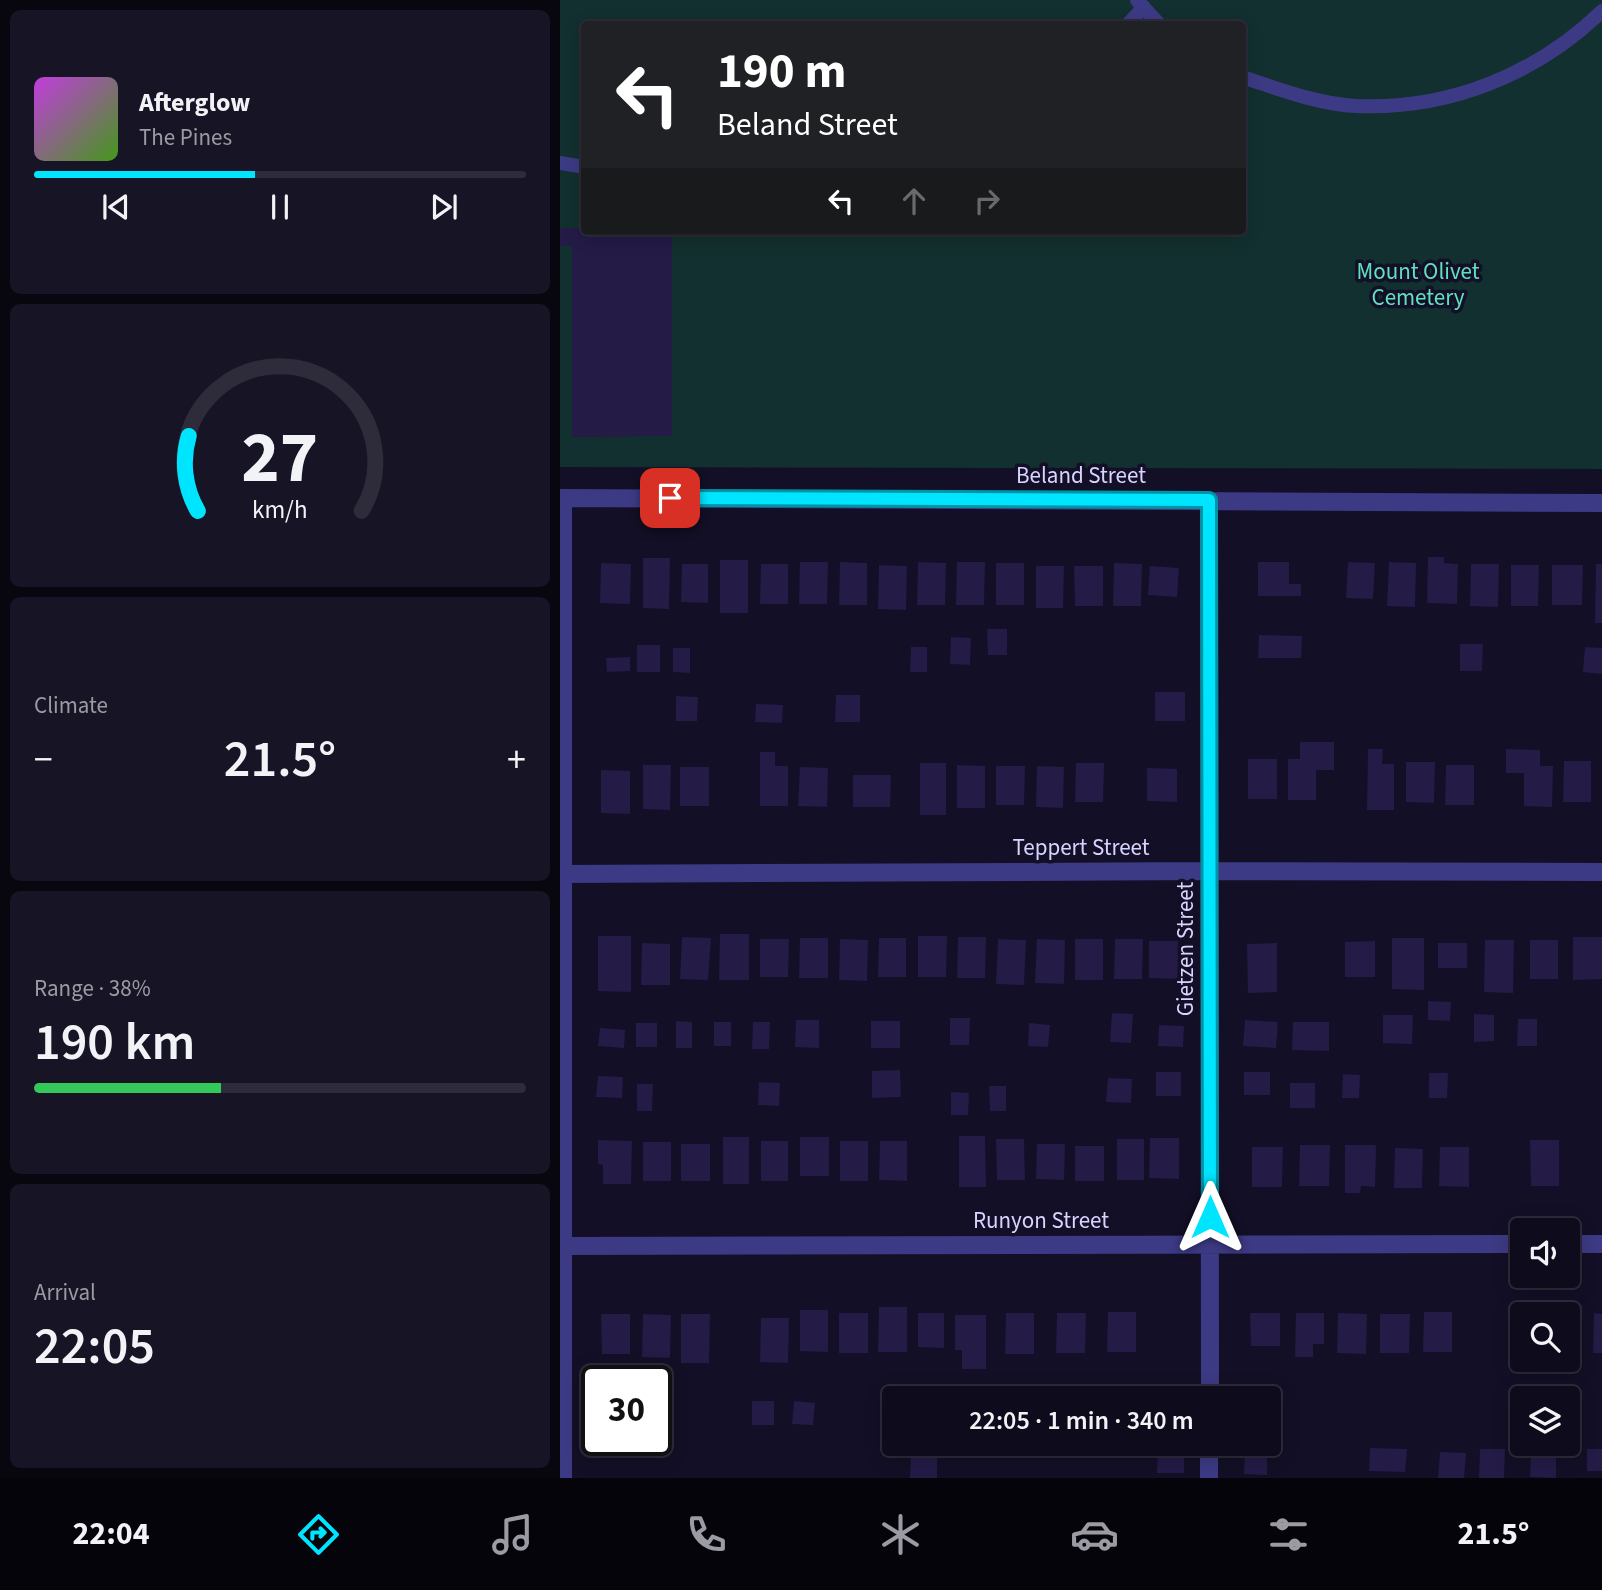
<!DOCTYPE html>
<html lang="en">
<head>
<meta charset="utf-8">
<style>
	body { margin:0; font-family:"Source Sans 3",sans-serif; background:#171425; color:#f1f3f6; height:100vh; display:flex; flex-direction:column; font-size:26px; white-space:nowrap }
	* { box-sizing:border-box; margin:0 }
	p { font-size:23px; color:#9b9ba3 }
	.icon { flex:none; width:38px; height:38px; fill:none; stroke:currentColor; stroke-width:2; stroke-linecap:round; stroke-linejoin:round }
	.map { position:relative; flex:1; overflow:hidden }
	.drawer { display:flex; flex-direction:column; gap:10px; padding:10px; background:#08060f; width:560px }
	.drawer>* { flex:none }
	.guide { position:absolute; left:21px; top:21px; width:665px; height:214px; border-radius:7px; box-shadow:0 4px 18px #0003,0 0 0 2px #2e2b3b; background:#202124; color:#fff; overflow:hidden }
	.controls { position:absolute; left:950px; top:1218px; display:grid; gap:14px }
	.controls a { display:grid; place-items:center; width:70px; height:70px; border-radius:7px; background:#0e0b1c; box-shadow:0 4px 18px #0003,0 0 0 2px #2e2b3b; font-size:35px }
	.speed { position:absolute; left:21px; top:1365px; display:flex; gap:14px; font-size:35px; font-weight:700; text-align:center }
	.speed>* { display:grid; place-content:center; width:91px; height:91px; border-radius:50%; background:#0e0b1c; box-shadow:0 4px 18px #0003,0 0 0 2px #2e2b3b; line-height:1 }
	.speed .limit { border:4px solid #111; border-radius:10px; background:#fff; color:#111 }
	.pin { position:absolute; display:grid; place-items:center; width:60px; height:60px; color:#fff; margin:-30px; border-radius:14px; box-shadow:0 4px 10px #0006 }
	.me { position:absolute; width:77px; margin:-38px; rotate:0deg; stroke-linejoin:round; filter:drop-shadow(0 0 5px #0008) }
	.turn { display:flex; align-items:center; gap:24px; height:147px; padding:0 21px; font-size:32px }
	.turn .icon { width:91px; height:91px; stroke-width:2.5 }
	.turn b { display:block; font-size:49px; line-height:60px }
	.lanes { display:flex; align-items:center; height:66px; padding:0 21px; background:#0003; justify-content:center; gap:35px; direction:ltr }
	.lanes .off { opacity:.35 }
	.big { font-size:52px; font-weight:600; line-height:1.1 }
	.drawer .widget { flex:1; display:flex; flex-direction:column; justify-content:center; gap:10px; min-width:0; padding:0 24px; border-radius:10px; background:#171425 }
	.drawer .dial { align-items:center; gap:0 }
	.dial svg { height:182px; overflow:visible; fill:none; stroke:#2e2b3b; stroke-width:7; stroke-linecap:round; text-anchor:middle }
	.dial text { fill:#f1f3f6; stroke:none }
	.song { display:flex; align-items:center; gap:21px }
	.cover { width:84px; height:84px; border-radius:10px; background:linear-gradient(135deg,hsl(290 70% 55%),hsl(100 70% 35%)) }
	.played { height:7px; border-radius:4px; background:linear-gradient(90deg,#00e5ff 45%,#2e2b3b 45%) }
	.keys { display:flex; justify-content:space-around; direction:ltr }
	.heat { display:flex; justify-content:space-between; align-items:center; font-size:38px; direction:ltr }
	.charge { height:10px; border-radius:5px; background:linear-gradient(90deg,#34c759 38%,#2e2b3b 0) }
	.trip { position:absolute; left:322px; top:1386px; width:399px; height:70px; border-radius:7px; background:#0e0b1c; box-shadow:0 4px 18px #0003,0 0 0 2px #2e2b3b; font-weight:600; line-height:70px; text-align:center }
	.tabs { display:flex; height:112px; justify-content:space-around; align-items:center; background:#06040b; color:#9b9ba3 }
	.tabs .icon { width:49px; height:49px }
	.tabs .on { color:#00e5ff }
	.tabs b { font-size:32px; color:#f1f3f6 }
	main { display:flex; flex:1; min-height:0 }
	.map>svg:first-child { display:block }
	.green { fill:#12302f; fill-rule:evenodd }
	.building { fill:#241b47 }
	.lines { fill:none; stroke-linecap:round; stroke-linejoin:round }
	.lane { stroke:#3d3a85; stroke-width:14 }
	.street { stroke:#3d3a85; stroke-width:18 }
	.route-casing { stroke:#0095a6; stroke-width:18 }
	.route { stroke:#00e5ff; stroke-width:12 }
	.labels { text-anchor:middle; stroke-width:7; stroke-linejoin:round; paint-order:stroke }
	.park-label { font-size:23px; fill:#5fe0c0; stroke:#130f26 }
	.street-label { font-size:23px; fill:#d9d4ff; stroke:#130f26 }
</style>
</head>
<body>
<main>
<section class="drawer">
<div class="widget">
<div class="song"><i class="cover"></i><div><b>Afterglow</b><p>The Pines</p></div></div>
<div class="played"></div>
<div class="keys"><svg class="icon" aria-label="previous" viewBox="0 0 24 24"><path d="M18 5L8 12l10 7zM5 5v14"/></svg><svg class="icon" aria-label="pause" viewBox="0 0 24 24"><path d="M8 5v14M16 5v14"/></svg><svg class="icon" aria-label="next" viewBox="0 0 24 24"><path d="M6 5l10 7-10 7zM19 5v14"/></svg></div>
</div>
<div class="widget dial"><svg viewBox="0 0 100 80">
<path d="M14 69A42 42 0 1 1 86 69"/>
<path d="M14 69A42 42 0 0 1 10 36" stroke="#00e5ff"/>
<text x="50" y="56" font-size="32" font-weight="700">27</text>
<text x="50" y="72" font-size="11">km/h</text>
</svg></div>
<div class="widget"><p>Climate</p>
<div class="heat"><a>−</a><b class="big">21.5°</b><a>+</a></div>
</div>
<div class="widget"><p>Range · 38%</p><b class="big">190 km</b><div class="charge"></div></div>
<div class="widget"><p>Arrival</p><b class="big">22:05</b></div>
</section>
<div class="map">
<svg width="1042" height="1478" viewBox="0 0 1042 1478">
	<rect width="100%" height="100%" fill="#130f26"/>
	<path class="green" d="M0,0H1042V469L0,467ZM24,24H682V231H24Z"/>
	<path class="building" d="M0,228H24V231H112V436L12,437V246H0Z
		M868,557H884V563L898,564L897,604L867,603Z
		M83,558H110L109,609L83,608Z
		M160,560H188V613H160Z
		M240,562H268L267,604H239Z
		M280,562L307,563V605H279Z
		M358,562L386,563L385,605H357Z
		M397,562H425L424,605H396Z
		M698,562H729V584H741V596H698Z
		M788,562L815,563L813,599L786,598Z
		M829,562L856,563L855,607L827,606Z
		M41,563L71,564L70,604L40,603Z
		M436,563H464V605H436Z
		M554,563L582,564L581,606H553Z
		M122,564H148V603L121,602Z
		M201,564H228V604H200Z
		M911,564H939L938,607L910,606Z
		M1036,564H1042V623H1035Z
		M319,565L347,566L346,610L318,609Z
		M951,565H979L978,606H951Z
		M992,565H1023L1022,605H992Z
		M476,566H504L503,608H476Z
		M514,566H543V606H515Z
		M590,566L619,568L617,597L588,595Z
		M427,629H447V655H428Z
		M699,635L742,636L741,658H698Z
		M391,637L411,638L410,665L390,664Z
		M900,644H923L922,671H900Z
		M77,645H100V672H77Z
		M351,647H367V672H350Z
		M1025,647L1042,648V674L1023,672Z
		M113,648H130V673L113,672Z
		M70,657V671L47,672L46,658Z
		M595,692H625V721H595Z
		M276,695H300V722H275Z
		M116,696L138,697L137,721H116Z
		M196,704L223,705L222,723L195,722Z
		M740,742H774V770H756V800H728V759H740Z
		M808,749H823L822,764H834V810H807Z
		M946,749L980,750V766H993L992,807L964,806V773H946Z
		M200,752H215V766H228V806H200Z
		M688,759H717V799H688Z
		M1004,761H1031V802H1003Z
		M846,762H875L874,803L846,802Z
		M360,763H386V815H360Z
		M516,763H544L543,802H515Z
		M83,765H111L110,810L83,809Z
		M397,765L425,766V808H397Z
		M886,765H914V805H885Z
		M436,766H465L464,805H436Z
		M477,766L504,767L503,808L476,807Z
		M120,767H149V806H120Z
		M240,767L268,768L267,807L238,806Z
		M587,768L617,769V802L587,801Z
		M41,770L70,771V814L41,813Z
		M293,775H331L330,807H293Z
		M160,934H189V980H159Z
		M38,936H71V992L38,991Z
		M358,936H387L386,977H358Z
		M122,937L151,938L148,980L120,979Z
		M398,937H426L425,978H397Z
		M1013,937H1042V979L1013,980Z
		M240,938H268V978H239Z
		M319,938H346V977H318Z
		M832,938H864V990L832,989Z
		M200,939H229L228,977H200Z
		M280,939L308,940L307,981L279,980Z
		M438,939L466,940L464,985L436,984Z
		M477,939L505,940L504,984L475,983Z
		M515,939H543V980H515Z
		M555,939H583L582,979H554Z
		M925,940H954L953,993L924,992Z
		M970,940H998V979H970Z
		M589,941H618V979L589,978Z
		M815,941V977H785V942Z
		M82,943L110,944V985H81Z
		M717,943V992L688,993L687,944Z
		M878,943H907V968H878Z
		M868,1001L891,1002L890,1021L868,1020Z
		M552,1013L573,1014L571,1043L550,1042Z
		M914,1014L934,1015V1041L914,1042Z
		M823,1015H853L852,1044L823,1043Z
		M390,1018H410L409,1045H390Z
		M958,1019H977V1046H957Z
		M236,1020H259V1048L235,1047Z
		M685,1020L718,1022L716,1048L683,1046Z
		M116,1021L132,1022V1048H116Z
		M311,1021H340V1048H311Z
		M154,1022H171V1046H154Z
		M193,1022H210L209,1049H192Z
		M733,1022H769V1051L732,1050Z
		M76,1023H97V1047H76Z
		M469,1023L490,1025L488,1047L468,1046Z
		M599,1025L624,1026L623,1047L598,1046Z
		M40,1028L65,1030L64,1048L38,1046Z
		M340,1070L341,1097L312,1098V1071Z
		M596,1072H621V1096H596Z
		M684,1072H710V1095H684Z
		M869,1073H888L887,1098H869Z
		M783,1074L800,1075L799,1098H782Z
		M38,1076L63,1077L62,1098L36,1097Z
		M548,1078L572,1079L571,1103L546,1102Z
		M199,1082L220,1083L219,1106L198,1105Z
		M730,1083H755V1108H730Z
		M77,1084H93L92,1111H77Z
		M429,1086H446V1111H430Z
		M391,1092L409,1093L408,1115H391Z
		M399,1136H425L426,1187H399Z
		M163,1137H189V1184H163Z
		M240,1137H269V1176H240Z
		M590,1138H619V1179L589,1178Z
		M436,1139H464L465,1180H437Z
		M557,1139H584V1180H557Z
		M38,1140L72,1141L71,1184H43V1165L38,1164Z
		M970,1140H999V1186H971Z
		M201,1141H228V1181H201Z
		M280,1141H308V1181H280Z
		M320,1141H347V1181L319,1180Z
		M83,1142H111V1181H83Z
		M121,1144H150V1181H121Z
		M477,1144H505L504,1180L476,1179Z
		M740,1145H770L769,1186H739Z
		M785,1145H816L815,1187L801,1186L800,1193H785Z
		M515,1146H544V1181H515Z
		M692,1147H723L722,1187H692Z
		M880,1147H909V1187L879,1186Z
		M835,1148L863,1149L862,1188H834Z
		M319,1307H347V1352H318Z
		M240,1310H268V1352L240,1351Z
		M548,1312H576V1352H547Z
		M864,1312H892V1352H863Z
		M279,1313H308V1353H279Z
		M358,1313H384V1348L358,1347Z
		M446,1313H474V1354H445Z
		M497,1313H526L525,1353H496Z
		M690,1313H720V1346H691Z
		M736,1313H764V1344H753V1357H735Z
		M778,1313L807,1314L806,1354L777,1353Z
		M948,1313H962V1353L948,1352Z
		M1034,1313L1042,1314V1353H1033Z
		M41,1314H70V1354H42Z
		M83,1314L111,1315L110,1358L82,1357Z
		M121,1314H150L149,1363H121Z
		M820,1314H850L849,1353H820Z
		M395,1315H426V1369H402V1350H395Z
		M1008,1315H1021L1020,1350H1008Z
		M201,1318H229L228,1363L200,1362Z
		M192,1401H214V1425H192Z
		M234,1401L255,1403L253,1425L232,1424Z
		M598,1447L624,1448V1473H597Z
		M810,1448L847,1449L845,1472L809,1471Z
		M920,1449H945L944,1478H919Z
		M1027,1449H1042V1471H1027Z
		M685,1450H707V1475L684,1474Z
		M971,1450H996V1478L970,1477Z
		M880,1452L906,1453L904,1478H878Z
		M351,1453L377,1454V1478H350Z"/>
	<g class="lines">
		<path class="lane" d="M577,0L599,24
			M568,24L584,7
			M682,77C719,89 757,104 796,106C888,110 976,75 1042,11
			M0,163L24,167"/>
		<path class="street" d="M0,498L1042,503
			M3,498V1478
			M649,500L650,1398
			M0,874L650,871L1042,872
			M1008,1244H1042
			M0,1246L962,1244
			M649,1478V1444"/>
	</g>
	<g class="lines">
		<g class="route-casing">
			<path id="route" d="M110,498L649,500L650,1217"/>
		</g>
		<use href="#route" class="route"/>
	</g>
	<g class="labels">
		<g class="park-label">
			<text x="858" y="279">Mount Olivet<tspan x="858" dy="26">Cemetery</tspan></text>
		</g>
		<g class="street-label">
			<text x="521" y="483">Beland Street</text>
			<text x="521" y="855">Teppert Street</text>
			<text transform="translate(625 949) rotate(-90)" y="8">Gietzen Street</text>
			<text x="481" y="1228">Runyon Street</text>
		</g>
	</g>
</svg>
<div class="controls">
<a><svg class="icon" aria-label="sound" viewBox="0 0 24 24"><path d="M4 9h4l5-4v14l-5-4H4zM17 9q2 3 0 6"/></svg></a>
<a><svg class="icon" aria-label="search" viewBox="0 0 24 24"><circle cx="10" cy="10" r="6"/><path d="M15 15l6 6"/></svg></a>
<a><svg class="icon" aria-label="layers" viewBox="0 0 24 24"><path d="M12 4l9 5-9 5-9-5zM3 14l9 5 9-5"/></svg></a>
</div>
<div class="speed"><div class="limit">30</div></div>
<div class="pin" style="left:110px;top:498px;background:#d93025"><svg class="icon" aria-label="arrive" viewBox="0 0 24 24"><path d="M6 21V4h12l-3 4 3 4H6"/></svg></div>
<svg class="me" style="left:650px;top:1217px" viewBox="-20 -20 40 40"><path d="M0-17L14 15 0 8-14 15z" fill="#00e5ff" stroke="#fff" stroke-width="4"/></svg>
<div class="trip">22:05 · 1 min · 340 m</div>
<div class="guide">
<div class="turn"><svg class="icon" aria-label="left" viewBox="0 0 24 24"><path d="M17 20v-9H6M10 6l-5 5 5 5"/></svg><div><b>190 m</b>Beland Street</div></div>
<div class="lanes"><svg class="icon" aria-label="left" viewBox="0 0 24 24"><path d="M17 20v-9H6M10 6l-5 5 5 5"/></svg><svg class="icon off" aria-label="ahead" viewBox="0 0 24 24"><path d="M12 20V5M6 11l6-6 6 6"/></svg><svg class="icon off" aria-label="right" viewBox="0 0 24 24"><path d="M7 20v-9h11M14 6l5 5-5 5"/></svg></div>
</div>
</div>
</main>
<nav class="tabs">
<b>22:04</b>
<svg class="icon on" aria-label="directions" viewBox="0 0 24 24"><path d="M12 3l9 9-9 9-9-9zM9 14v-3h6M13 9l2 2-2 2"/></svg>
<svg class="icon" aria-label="music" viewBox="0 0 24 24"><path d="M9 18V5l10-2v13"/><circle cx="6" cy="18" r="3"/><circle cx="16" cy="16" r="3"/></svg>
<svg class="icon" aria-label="phone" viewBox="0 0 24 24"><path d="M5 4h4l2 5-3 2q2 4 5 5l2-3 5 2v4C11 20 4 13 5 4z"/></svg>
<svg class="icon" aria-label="climate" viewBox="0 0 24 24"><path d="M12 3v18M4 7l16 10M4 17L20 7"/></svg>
<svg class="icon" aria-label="car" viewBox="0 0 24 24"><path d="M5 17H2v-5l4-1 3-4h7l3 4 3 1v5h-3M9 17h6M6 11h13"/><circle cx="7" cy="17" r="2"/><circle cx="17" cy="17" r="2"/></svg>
<svg class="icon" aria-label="filters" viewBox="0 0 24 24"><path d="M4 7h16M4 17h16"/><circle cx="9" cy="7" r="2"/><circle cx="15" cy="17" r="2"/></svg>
<b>21.5°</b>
</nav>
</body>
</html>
